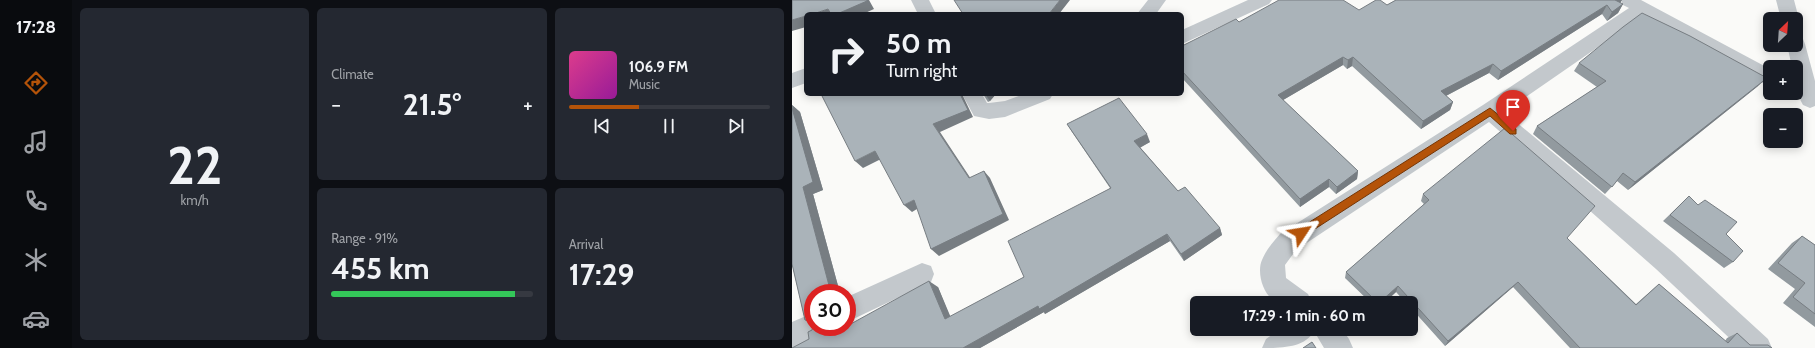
<!DOCTYPE html>
<html lang="en">
<head>
<meta charset="utf-8">
<style>
	body { margin:0; font-family:Cabin,sans-serif; background:#242831; color:#f1f3f6; height:100vh; display:flex; flex-direction:column; font-size:15px; white-space:nowrap }
	* { box-sizing:border-box; margin:0 }
	p { font-size:13px; color:#9ea1a6 }
	.icon { flex:none; width:22px; height:22px; fill:none; stroke:currentColor; stroke-width:2; stroke-linecap:round; stroke-linejoin:round }
	.map { position:relative; flex:1; overflow:hidden }
	.sheet { display:flex; flex-direction:column; gap:8px; padding:8px; background:#0d0f14; width:720px }
	.sheet>* { flex:none }
	.guide { position:absolute; left:12px; top:12px; width:380px; height:84px; border-radius:6px; box-shadow:0 2px 10px #0003; background:#171b24; color:#f1f3f6; overflow:hidden }
	.needle { width:26px; rotate:25deg }
	.controls { position:absolute; left:971px; top:12px; display:grid; gap:8px }
	.controls a { display:grid; place-items:center; width:40px; height:40px; border-radius:6px; background:#171b24; box-shadow:0 2px 10px #0003; font-size:20px }
	.speed { position:absolute; left:12px; top:284px; display:flex; gap:8px; font-size:20px; font-weight:700; text-align:center }
	.speed>* { display:grid; place-content:center; width:52px; height:52px; border-radius:50%; background:#171b24; box-shadow:0 2px 10px #0003; line-height:1 }
	.speed .limit { border:6px solid #d22; background:#fff; color:#111 }
	.pin { position:absolute; display:grid; place-items:center; width:34px; height:34px; color:#fff; margin:-41px -17px; border-radius:50% 50% 50% 0; rotate:-45deg; box-shadow:0 0 4px #0007 }
	.pin .icon { rotate:45deg }
	.me { position:absolute; width:44px; margin:-22px; rotate:57deg; stroke-linejoin:round; filter:drop-shadow(0 0 3px #0008) }
	.turn { display:flex; align-items:center; gap:14px; height:84px; padding:0 16px; font-size:18px }
	.turn .icon { width:52px; height:52px; stroke-width:2.5 }
	.turn b { display:block; font-size:28px; line-height:34px }
	.big { font-size:30px; font-weight:700; line-height:1.1 }
	.sheet .tile { flex:1; display:flex; flex-direction:column; justify-content:center; gap:6px; min-width:0; padding:0 14px; border-radius:6px; background:#242831 }
	.sheet .dial { align-items:center; gap:0 }
	.dial b { font-size:52px; line-height:1 }
	.song { display:flex; align-items:center; gap:12px }
	.cover { width:48px; height:48px; border-radius:6px; background:linear-gradient(135deg,hsl(330 70% 55%),hsl(300 70% 35%)) }
	.played { height:4px; border-radius:2px; background:linear-gradient(90deg,#b45309 35%,#363941 35%) }
	.keys { display:flex; justify-content:space-around; direction:ltr }
	.heat { display:flex; justify-content:space-between; align-items:center; font-size:22px; direction:ltr }
	.charge { height:6px; border-radius:3px; background:linear-gradient(90deg,#34c759 91%,#363941 0) }
	.sheet .tiles { flex:1; display:grid; gap:8px; grid-template-columns:repeat(3,1fr) }
	.tile:first-child { grid-row:span 2 }
	.trip { position:absolute; left:398px; top:296px; width:228px; height:40px; border-radius:6px; background:#171b24; box-shadow:0 2px 10px #0003; font-weight:700; line-height:40px; text-align:center }
	main { display:flex; flex:1; min-height:0 }
	.dock { display:flex; flex-direction:column; width:72px; justify-content:space-around; align-items:center; background:#090b0e; color:#9ea1a6 }
	.dock .icon { width:28px; height:28px }
	.dock .active { color:#b45309 }
	.dock b { font-size:18px; color:#f1f3f6 }
	.map>svg:first-child { display:block }
	.lines { fill:none; stroke-linecap:round; stroke-linejoin:round }
	.street { fill:#c3c8cc; fill-rule:evenodd }
	.wall { fill:#929a9f }
	.shaded-wall { fill:#777d82 }
	.building { fill:#aab3b9; stroke:#777d82 }
	.route { fill:#b45309; stroke:#753606 }
</style>
</head>
<body>
<main>
<nav class="dock">
<b>17:28</b>
<svg class="icon active" aria-label="directions" viewBox="0 0 24 24"><path d="M12 3l9 9-9 9-9-9zM9 14v-3h6M13 9l2 2-2 2"/></svg>
<svg class="icon" aria-label="music" viewBox="0 0 24 24"><path d="M9 18V5l10-2v13"/><circle cx="6" cy="18" r="3"/><circle cx="16" cy="16" r="3"/></svg>
<svg class="icon" aria-label="phone" viewBox="0 0 24 24"><path d="M5 4h4l2 5-3 2q2 4 5 5l2-3 5 2v4C11 20 4 13 5 4z"/></svg>
<svg class="icon" aria-label="climate" viewBox="0 0 24 24"><path d="M12 3v18M4 7l16 10M4 17L20 7"/></svg>
<svg class="icon" aria-label="car" viewBox="0 0 24 24"><path d="M5 17H2v-5l4-1 3-4h7l3 4 3 1v5h-3M9 17h6M6 11h13"/><circle cx="7" cy="17" r="2"/><circle cx="17" cy="17" r="2"/></svg>
</nav>
<section class="sheet">
<div class="tiles">
<div class="tile dial"><b>22</b><p>km/h</p></div>
<div class="tile"><p>Climate</p>
<div class="heat"><a>−</a><b class="big">21.5°</b><a>+</a></div>
</div>
<div class="tile">
<div class="song"><i class="cover"></i><div><b>106.9 FM</b><p>Music</p></div></div>
<div class="played"></div>
<div class="keys"><svg class="icon" aria-label="previous" viewBox="0 0 24 24"><path d="M18 5L8 12l10 7zM5 5v14"/></svg><svg class="icon" aria-label="pause" viewBox="0 0 24 24"><path d="M8 5v14M16 5v14"/></svg><svg class="icon" aria-label="next" viewBox="0 0 24 24"><path d="M6 5l10 7-10 7zM19 5v14"/></svg></div>
</div>
<div class="tile"><p>Range · 91%</p><b class="big">455 km</b><div class="charge"></div></div>
<div class="tile"><p>Arrival</p><b class="big">17:29</b></div>
</div>
</section>
<div class="map">
<svg width="1023" height="348" viewBox="0 0 1023 348">
	<rect width="100%" height="100%" fill="#fafaf8"/>
	<g class="lines">
		<path class="street" d="M119,0H137L144,14H126Z
			M356,0H374L364,14H345Z
			M456,0H480L477,4L390,44V30Z
			M829,0H849L978,69V85L971,83L851,16L712,112L882,253L976,339L980,348H948L864,269L697,122L504,250L493,265L494,278L516,294L520,303C510,303 499,304 489,303C472,301 464,273 470,260C474,250 481,242 488,234L691,105L837,8L831,5Z
			M984,0H1002L1007,19L1004,23V19H989Z
			M1004,37L1011,39L1013,44L1023,81V106L1018,108L1011,105C1004,93 1004,80 1004,67H1000L995,45H1004Z
			M14,68V83L0,88V73Z
			M170,94H190L195,103H197L213,101L232,94H261L258,99L213,117L197,119L182,116Z
			M130,263L139,266L142,274L139,282L55,322V297Z
			M21,313V327H34L30,335L0,348V322Z
			M488,329H550L557,339L561,348H532L522,331C513,348 489,348 470,348L474,339Z"/>
	</g>
	<path class="wall" d="M604,0H830L828,3L831,4L826,13L815,21L810,14L706,80L697,73L654,96L661,102L658,110L629,129L560,66L555,69L551,65L491,100L566,171L565,179L544,194L537,187L508,207L390,78V46L447,22L567,10L595,5Z
		M787,63L966,86L836,190L825,181L813,194L741,134L745,126L805,87L782,71Z
		M191,94H204L198,101L196,102Z
		M0,105L8,112L31,190L21,194L48,293H21V324L13,320L0,264Z
		M275,124L358,142L348,147L386,191L428,228L430,235L392,261L378,241L253,314L252,312L188,348H0L56,323L57,325L146,287L158,317L232,277L318,188L280,132Z
		M631,194L775,238L844,304L860,290L867,284L933,341L935,338L945,333L958,345L980,348H778L721,287L653,346L619,308V303H614L604,292L592,303H579L553,278L554,272L632,204L629,201Z
		M897,196L934,234L941,262L932,268L871,221Z
		M1010,236L1023,245V327L991,303L1003,289L976,269L1000,243Z"/>
	<path class="shaded-wall" d="M75,0H77L82,9L71,14H45Z
		M268,0H278L267,14H257Z
		M823,0H830L828,3L818,9Z
		M831,4L826,13L815,21L820,12Z
		M815,5L810,14L706,80L709,71Z
		M36,9L40,14H21Z
		M14,16V27L0,31V20Z
		M551,57V65L486,103V95Z
		M561,57L560,66L555,69L556,60Z
		M701,64L697,73L646,100L649,91Z
		M975,78L966,86L836,190L843,182Z
		M168,94H170L181,117L148,132L183,185L177,178L141,124Z
		M193,94H204L198,101Z
		M661,102L658,110L629,129L631,121Z
		M0,105L8,112L31,190L21,194L48,293H39L11,187Z
		M355,134L358,142L346,149L342,141Z
		M83,151L91,158L71,168L63,161Z
		M192,171L198,178L217,220L147,256L139,249Z
		M566,171L565,179L544,194L545,187Z
		M537,179V187L508,207V199Z
		M122,200L130,206L120,212L112,205Z
		M428,228L430,235L392,261L389,254Z
		M375,234L378,241L253,314L252,312L188,348H171Z
		M137,281L146,287L162,325L153,319Z
		M726,282L721,287L653,346L656,341Z
		M606,286L604,292L592,303H587Z
		M55,322L56,323L60,335L49,330L48,327H55Z"/>
	<path class="building" d="M0,0H75V1L45,14H39L36,9L21,14H14V16L0,20Z
		M162,0H268L257,14H171Z
		M487,0H551L567,10L584,0H588L595,5L604,0H823L831,4L820,12L815,5L709,71L701,64L649,91L661,102L631,121L561,57L556,60L551,57L486,95L566,171L545,187L537,179L508,199L390,71V46L444,19L447,22Z
		M850,13L898,36L975,78L843,182L831,173L820,187L745,126L814,81L787,63L831,27Z
		M29,94H168L176,110L141,124L177,178L192,171L211,214L139,249L122,200L112,205L83,151L63,161Z
		M327,98L355,134L342,141L386,191L393,187L428,228L389,254L375,234L247,309L246,306L171,348H0L17,339L16,332L20,330L21,327H48L49,330L55,327V326L137,281L153,319L232,277L216,241L319,188L275,124Z
		M0,108L21,182L11,187L39,293H21V321L13,320L0,264Z
		M713,128L803,206L775,238L844,305L867,284L936,343L945,333L958,345H976L980,348H788L726,282L656,341L606,286L587,303H586L554,272L637,200L631,194Z
		M897,196L906,205L913,200L945,222L934,234L951,251L941,262L878,215Z
		M1010,236L1023,245V314L1001,297L1013,283L986,263Z
		M520,342L524,348H511Z"/>
	<path class="route" d="M698,108L724,129V134H718L698,116L512,236H505L504,233L505,230Z"/>
</svg>
<div class="controls">
<a><svg class="needle" viewBox="-14 -14 28 28"><path d="M0-13l5 13h-10z" fill="#e53935"/><path d="M0 13l5-13h-10z" fill="#9ea1a6"/></svg></a>
<a>+</a>
<a>−</a>
</div>
<div class="speed"><div class="limit">30</div></div>
<div class="pin" style="left:721px;top:131px;background:#d93025"><svg class="icon" aria-label="arrive" viewBox="0 0 24 24"><path d="M6 21V4h12l-3 4 3 4H6"/></svg></div>
<svg class="me" style="left:509px;top:233px" viewBox="-20 -20 40 40"><path d="M0-17L14 15 0 8-14 15z" fill="#b45309" stroke="#fff" stroke-width="4"/></svg>
<div class="trip">17:29 · 1 min · 60 m</div>
<div class="guide">
<div class="turn"><svg class="icon" aria-label="right" viewBox="0 0 24 24"><path d="M7 20v-9h11M14 6l5 5-5 5"/></svg><div><b>50 m</b>Turn right</div></div>
</div>
</div>
</main>
</body>
</html>
